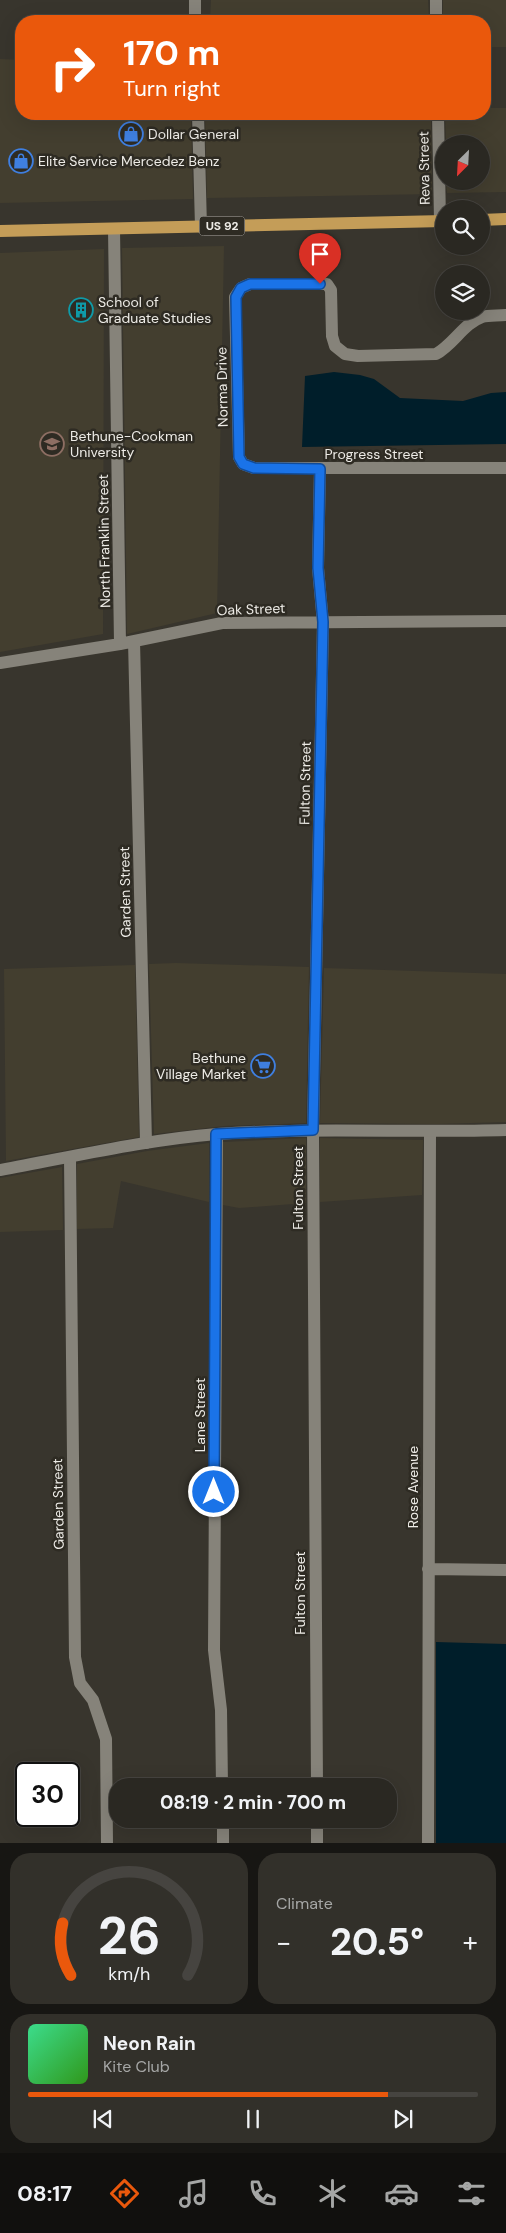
<!DOCTYPE html>
<html lang="en">
<head>
<meta charset="utf-8">
<style>
	body { margin:0; font-family:"DM Sans",sans-serif; background:#32302a; color:#f1f3f6; height:100vh; display:flex; flex-direction:column; font-size:19px; white-space:nowrap }
	* { box-sizing:border-box; margin:0 }
	p { font-size:16px; color:#a5a6a5 }
	.icon { flex:none; width:28px; height:28px; fill:none; stroke:currentColor; stroke-width:2; stroke-linecap:round; stroke-linejoin:round }
	.map { position:relative; height:1843px; overflow:hidden }
	.panel { display:flex; flex-direction:column; gap:10px; padding:10px; background:#171613; flex:1 }
	.panel>* { flex:none }
	.banner { position:absolute; left:15px; top:15px; width:476px; height:105px; border-radius:20px; box-shadow:0 5px 20px #0002,0 0 0 1px #464440; background:#ea580c; color:#fff; overflow:hidden }
	.needle { width:32px; rotate:204deg }
	.buttons { position:absolute; left:435px; top:135px; display:grid; gap:10px }
	.buttons a { display:grid; place-items:center; width:55px; height:55px; border-radius:50%; background:#2a2822; box-shadow:0 5px 20px #0002,0 0 0 1px #464440; font-size:25px }
	.speed { position:absolute; left:15px; top:1762px; display:flex; gap:10px; font-size:25px; font-weight:700; text-align:center }
	.speed>* { display:grid; place-content:center; width:65px; height:65px; border-radius:50%; background:#2a2822; box-shadow:0 5px 20px #0002,0 0 0 1px #464440; line-height:1 }
	.speed .limit { border:2px solid #111; border-radius:8px; background:#fff; color:#111 }
	.pin { position:absolute; display:grid; place-items:center; width:42px; height:42px; color:#fff; margin:-51px -21px; border-radius:50% 50% 50% 0; rotate:-45deg; box-shadow:0 0 5px #0007 }
	.pin .icon { rotate:45deg }
	.me { position:absolute; width:55px; margin:-28px; rotate:0deg; stroke-linejoin:round; filter:drop-shadow(0 0 4px #0008) }
	.turn { display:flex; align-items:center; gap:18px; height:105px; padding:0 25px; font-size:22px }
	.turn .icon { width:65px; height:65px; stroke-width:2.5 }
	.turn b { display:block; font-size:35px; line-height:42px }
	.big { font-size:38px; font-weight:700; line-height:1.1 }
	.panel .widget { flex:1; display:flex; flex-direction:column; justify-content:center; gap:8px; min-width:0; padding:0 18px; border-radius:20px; background:#32302a }
	.panel .dial { align-items:center; gap:0 }
	.dial svg { height:130px; overflow:visible; fill:none; stroke:#464440; stroke-width:7; stroke-linecap:round; text-anchor:middle }
	.dial text { fill:#f1f3f6; stroke:none }
	.song { display:flex; align-items:center; gap:15px }
	.cover { width:60px; height:60px; border-radius:8px; background:linear-gradient(135deg,hsl(150 70% 55%),hsl(110 70% 35%)) }
	.played { height:5px; border-radius:2px; background:linear-gradient(90deg,#ea580c 80%,#464440 80%) }
	.keys { display:flex; justify-content:space-around; direction:ltr }
	.heat { display:flex; justify-content:space-between; align-items:center; font-size:28px; direction:ltr }
	.panel .tiles { flex:1; display:grid; gap:10px; grid-template-columns:1fr 1fr }
	.widget:last-child { grid-column:span 2 }
	.trip { position:absolute; left:109px; top:1778px; width:288px; height:50px; border-radius:20px; background:#2a2822; box-shadow:0 5px 20px #0002,0 0 0 1px #464440; font-weight:700; line-height:50px; text-align:center }
	.dock { display:flex; height:80px; justify-content:space-around; align-items:center; background:#11100e; color:#a5a6a5 }
	.dock .icon { width:35px; height:35px }
	.dock .on { color:#ea580c }
	.dock b { font-size:22px; color:#f1f3f6 }
	.map>svg:first-child { display:block }
	.built { fill:#433e2f }
	.water { fill:#001e2a }
	.lines { fill:none; stroke-linecap:round; stroke-linejoin:round }
	.street { stroke:#86837a; stroke-width:12 }
	.secondary { stroke:#86837a; stroke-width:12 }
	.primary { stroke:#c49d58; stroke-width:12 }
	.route-casing { stroke:#114b97; stroke-width:12 }
	.route { stroke:#1a73e8; stroke-width:9 }
	.labels { text-anchor:middle; stroke-width:5; stroke-linejoin:round; paint-order:stroke }
	.shield { fill:#2e2b23; stroke:#b4b1ac; stroke-width:1 }
	.shield-label { font-size:12px; font-weight:bold; fill:#edebe6 }
	.poi-label { font-size:14px; fill:#edebe6; stroke:#2e2b23; text-anchor:start }
	.street-label { font-size:14px; fill:#edebe6; stroke:#2e2b23 }
</style>
</head>
<body>
<div class="map">
<svg width="506" height="1843" viewBox="0 0 506 1843">
	<rect width="100%" height="100%" fill="#38352d"/>
	<path class="built" d="M211,0H428L429,21H210Z
		M443,0H506V47H485V21H443Z
		M0,59L21,60V114H191L193,199L0,203Z
		M485,108H506V192L447,193L446,181H481V144H446L445,114H485Z
		M205,114H431L432,194L207,198Z
		M224,246L217,613L127,634L122,248Z
		M104,249L103,634L0,652V253Z
		M176,963L309,967L306,1123L224,1126L154,1134L149,964Z
		M135,965L139,1137L6,1161L4,969Z
		M324,968L506,974V1122L437,1124L320,1123Z
		M306,1138V1203L239,1208L223,1205V1142Z
		M320,1138L423,1140L422,1195L320,1202Z
		M209,1143V1202L121,1181L113,1228L77,1229V1164L147,1151Z
		M62,1167L63,1230L0,1232V1178Z"/>
	<path class="water" d="M334,372L360,375L374,379L400,398L463,401L491,393L506,392V444L302,447L305,376Z
		M436,1642L506,1644V1843H436Z"/>
	<g class="lines">
		<path class="street" d="M195,0V21
			M436,0V21
			M198,114L201,227
			M438,114L440,221
			M114,229L120,644
			M506,315C498,316 489,315 482,317C464,323 453,345 436,354L358,356L345,354L335,346L332,336L331,290L327,284H250L241,288L235,297L239,457L243,464L254,468H506
			M134,641L146,1143
			M0,663L120,644L222,623L506,621
			M217,1134L214,1650L221,1710L222,1786
			M70,1158L75,1657L80,1683L93,1700L106,1739L107,1843
			M428,1569L506,1570
			M317,1786L313,1130L323,623L318,568L320,469
			M223,1819V1843
			M317,1819V1843
			M428,1843L430,1132"/>
		<path class="secondary" d="M0,1170C72,1157 144,1140 217,1134C313,1127 410,1133 506,1130"/>
		<path class="primary" d="M481,220L506,219
			M0,231L444,221"/>
	</g>
	<g class="lines">
		<g class="route-casing">
			<path id="route" d="M214,1492L216,1134L313,1130L323,622L318,568L320,469L254,468L243,464L239,457L236,297L241,288L250,284H320"/>
		</g>
		<use href="#route" class="route"/>
	</g>
	<defs>
		<g id="shop-ring" transform="scale(1.25)"><circle r="9.5" fill="#2e2b23" stroke="#3f7fe0" stroke-width="1.5"/><path d="M-5-2.5h2.3a2.7 3.5 0 0 1 5.4 0H5L5.5 6h-11ZM-1.5-2.5h3a1.5 2.3 0 0 0-3 0Z" fill="#3f7fe0"/></g>
		<g id="building-ring" transform="scale(1.25)"><circle r="9.5" fill="#2e2b23" stroke="#0f9aa8" stroke-width="1.5"/><path d="M-4-6H4V6H1V3H-1V6H-4ZM-2.5-4.3h1.7v1.8h-1.7ZM.8-4.3h1.7v1.8H.8ZM-2.5-1h1.7V.8h-1.7ZM.8-1h1.7V.8H.8Z" fill="#0f9aa8"/></g>
		<g id="university-ring" transform="scale(1.25)"><circle r="9.5" fill="#2e2b23" stroke="#8d6e63" stroke-width="1.5"/><path d="M0-5L7-2L0 1L-7-2ZM-4 1L0 2.5L4 1V4Q0 6-4 4Z" fill="#8d6e63"/></g>
		<g id="supermarket-ring" transform="scale(1.25)"><circle r="9.5" fill="#2e2b23" stroke="#3f7fe0" stroke-width="1.5"/><path d="M-6-5.5h2.5l.6 2H6L4.5 2H-2.5L-4.4-4H-6ZM-1.5 3.2a1.3 1.3 0 1 0 .1 0ZM3 3.2a1.3 1.3 0 1 0 .1 0Z" fill="#3f7fe0"/></g>
	</defs>
	<g fill-rule="evenodd">
		<use href="#shop-ring" x="131" y="134"/>
		<use href="#shop-ring" x="21" y="161"/>
		<use href="#building-ring" x="81" y="310"/>
		<use href="#university-ring" x="52" y="444"/>
		<use href="#supermarket-ring" x="263" y="1066"/>
	</g>
	<g class="labels">
		<rect class="shield" x="199.5" y="216.5" width="45" height="19" rx="4"/>
		<g class="shield-label">
			<text x="222" y="230">US 92</text>
		</g>
		<g class="poi-label">
			<text x="148" y="139">Dollar General</text>
			<text x="38" y="166">Elite Service Mercedez Benz</text>
			<text x="98" y="307">School of<tspan x="98" dy="16">Graduate Studies</tspan></text>
			<text x="70" y="441">Bethune-Cookman<tspan x="70" dy="16">University</tspan></text>
			<text x="246" y="1063" text-anchor="end">Bethune<tspan x="246" dy="16">Village Market</tspan></text>
		</g>
		<g class="street-label">
			<text transform="translate(424 168) rotate(-91)" y="5">Reva Street</text>
			<text transform="translate(222 387) rotate(-91)" y="5">Norma Drive</text>
			<text x="374" y="459">Progress Street</text>
			<text transform="translate(104 541) rotate(-91)" y="5">North Franklin Street</text>
			<text transform="translate(251 609) rotate(-2)" y="5">Oak Street</text>
			<text transform="translate(305 783) rotate(-89)" y="5">Fulton Street</text>
			<text transform="translate(125 892) rotate(-91)" y="5">Garden Street</text>
			<text transform="translate(298 1188) rotate(-90)" y="5">Fulton Street</text>
			<text transform="translate(200 1415) rotate(-90)" y="5">Lane Street</text>
			<text transform="translate(413 1487) rotate(-90)" y="5">Rose Avenue</text>
			<text transform="translate(58 1504) rotate(-91)" y="5">Garden Street</text>
			<text transform="translate(300 1593) rotate(-90)" y="5">Fulton Street</text>
		</g>
	</g>
</svg>
<div class="buttons">
<a><svg class="needle" viewBox="-14 -14 28 28"><path d="M0-13l5 13h-10z" fill="#e53935"/><path d="M0 13l5-13h-10z" fill="#a5a6a5"/></svg></a>
<a><svg class="icon" aria-label="search" viewBox="0 0 24 24"><circle cx="10" cy="10" r="6"/><path d="M15 15l6 6"/></svg></a>
<a><svg class="icon" aria-label="layers" viewBox="0 0 24 24"><path d="M12 4l9 5-9 5-9-5zM3 14l9 5 9-5"/></svg></a>
</div>
<div class="speed"><div class="limit">30</div></div>
<div class="pin" style="left:320px;top:284px;background:#d93025"><svg class="icon" aria-label="arrive" viewBox="0 0 24 24"><path d="M6 21V4h12l-3 4 3 4H6"/></svg></div>
<svg class="me" style="left:214px;top:1492px" viewBox="-20 -20 40 40"><circle r="17" fill="#1a73e8" stroke="#fff" stroke-width="3"/><path d="M0-11L8 9 0 5-8 9z" fill="#fff"/></svg>
<div class="trip">08:19 · 2 min · 700 m</div>
<div class="banner">
<div class="turn"><svg class="icon" aria-label="right" viewBox="0 0 24 24"><path d="M7 20v-9h11M14 6l5 5-5 5"/></svg><div><b>170 m</b>Turn right</div></div>
</div>
</div>
<section class="panel">
<div class="tiles">
<div class="widget dial"><svg viewBox="0 0 100 80">
<path d="M14 69A42 42 0 1 1 86 69"/>
<path d="M14 69A42 42 0 0 1 9 37" stroke="#ea580c"/>
<text x="50" y="56" font-size="32" font-weight="700">26</text>
<text x="50" y="72" font-size="11">km/h</text>
</svg></div>
<div class="widget"><p>Climate</p>
<div class="heat"><a>−</a><b class="big">20.5°</b><a>+</a></div>
</div>
<div class="widget">
<div class="song"><i class="cover"></i><div><b>Neon Rain</b><p>Kite Club</p></div></div>
<div class="played"></div>
<div class="keys"><svg class="icon" aria-label="previous" viewBox="0 0 24 24"><path d="M18 5L8 12l10 7zM5 5v14"/></svg><svg class="icon" aria-label="pause" viewBox="0 0 24 24"><path d="M8 5v14M16 5v14"/></svg><svg class="icon" aria-label="next" viewBox="0 0 24 24"><path d="M6 5l10 7-10 7zM19 5v14"/></svg></div>
</div>
</div>
</section>
<nav class="dock">
<b>08:17</b>
<svg class="icon on" aria-label="directions" viewBox="0 0 24 24"><path d="M12 3l9 9-9 9-9-9zM9 14v-3h6M13 9l2 2-2 2"/></svg>
<svg class="icon" aria-label="music" viewBox="0 0 24 24"><path d="M9 18V5l10-2v13"/><circle cx="6" cy="18" r="3"/><circle cx="16" cy="16" r="3"/></svg>
<svg class="icon" aria-label="phone" viewBox="0 0 24 24"><path d="M5 4h4l2 5-3 2q2 4 5 5l2-3 5 2v4C11 20 4 13 5 4z"/></svg>
<svg class="icon" aria-label="climate" viewBox="0 0 24 24"><path d="M12 3v18M4 7l16 10M4 17L20 7"/></svg>
<svg class="icon" aria-label="car" viewBox="0 0 24 24"><path d="M5 17H2v-5l4-1 3-4h7l3 4 3 1v5h-3M9 17h6M6 11h13"/><circle cx="7" cy="17" r="2"/><circle cx="17" cy="17" r="2"/></svg>
<svg class="icon" aria-label="filters" viewBox="0 0 24 24"><path d="M4 7h16M4 17h16"/><circle cx="9" cy="7" r="2"/><circle cx="15" cy="17" r="2"/></svg>
</nav>
</body>
</html>
